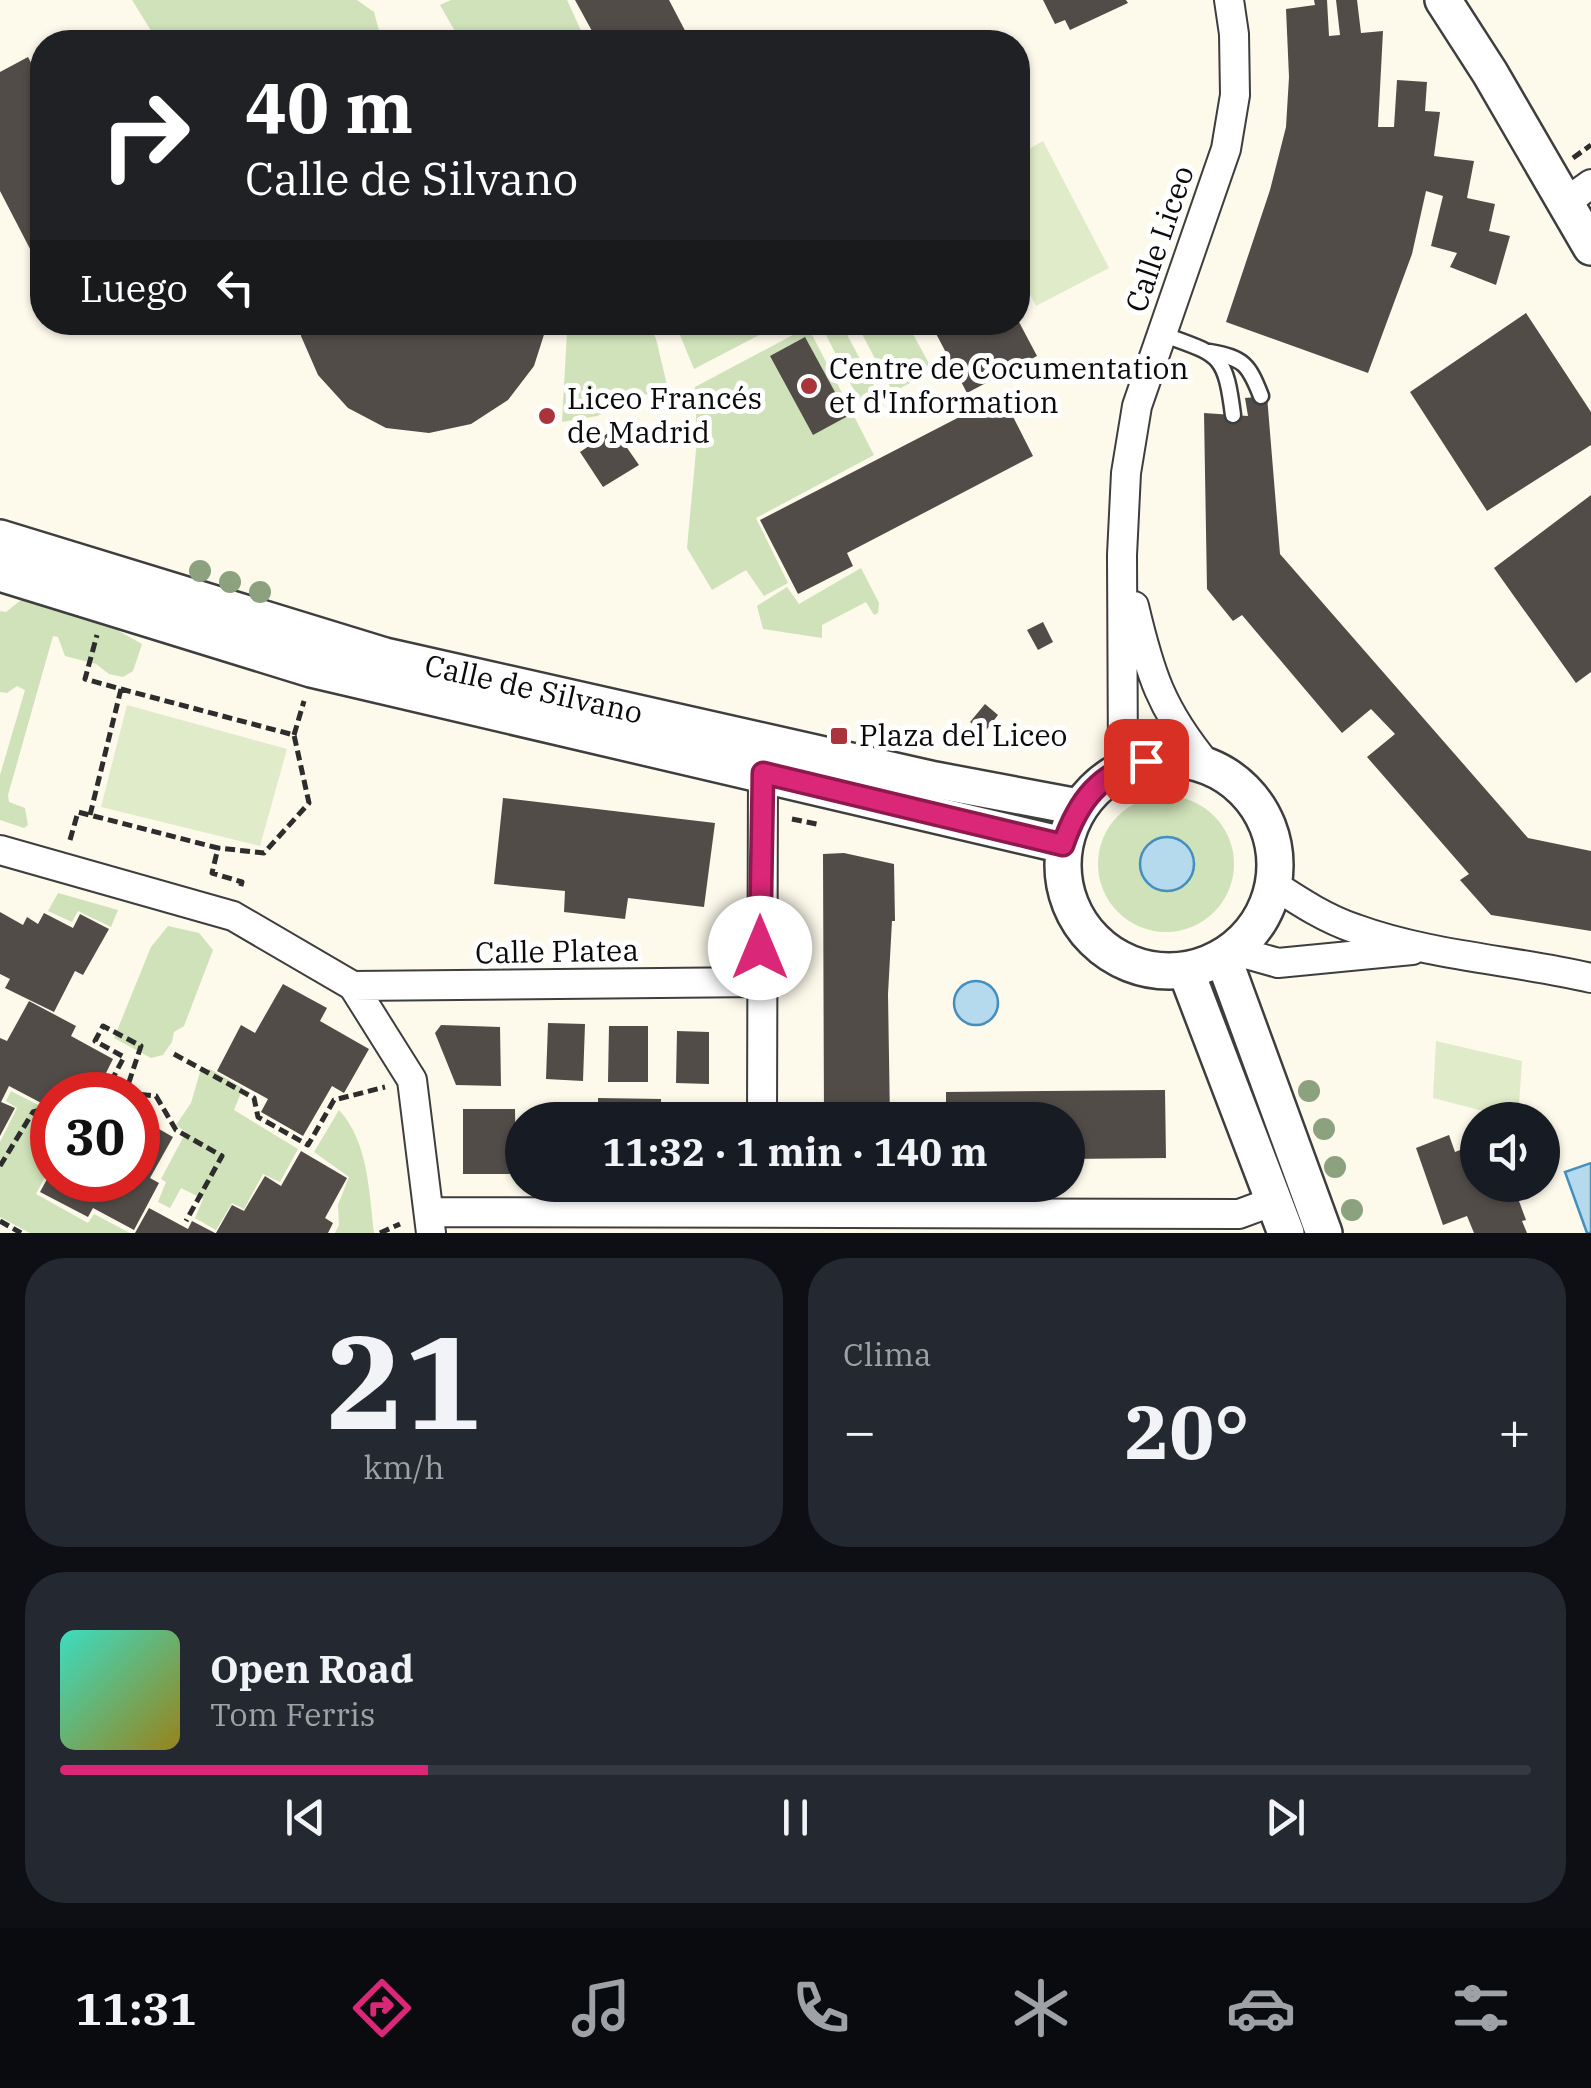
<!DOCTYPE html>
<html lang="es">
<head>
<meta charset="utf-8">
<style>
	body { margin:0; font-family:"IBM Plex Serif",serif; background:#242831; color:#f1f3f6; height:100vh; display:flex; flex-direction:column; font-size:38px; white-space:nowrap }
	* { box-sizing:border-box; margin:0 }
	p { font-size:32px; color:#9ea1a6 }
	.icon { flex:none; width:55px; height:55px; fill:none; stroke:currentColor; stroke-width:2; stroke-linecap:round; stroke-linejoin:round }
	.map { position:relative; height:1233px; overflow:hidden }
	.drawer { display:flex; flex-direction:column; gap:25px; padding:25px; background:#0d0f14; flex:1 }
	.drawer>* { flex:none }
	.banner { position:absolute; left:30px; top:30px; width:1000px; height:305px; border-radius:40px; box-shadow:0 2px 8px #0004; background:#202124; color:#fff; overflow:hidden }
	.controls { position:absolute; left:1460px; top:1102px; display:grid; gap:20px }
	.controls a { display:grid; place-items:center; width:100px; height:100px; border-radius:50%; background:#171b24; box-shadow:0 2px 8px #0004; font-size:50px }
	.speed { position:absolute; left:30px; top:1072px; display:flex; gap:20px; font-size:50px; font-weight:700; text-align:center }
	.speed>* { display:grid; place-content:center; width:130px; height:130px; border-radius:50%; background:#171b24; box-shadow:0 2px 8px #0004; line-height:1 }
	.speed .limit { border:15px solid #d22; background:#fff; color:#111 }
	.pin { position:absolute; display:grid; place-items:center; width:85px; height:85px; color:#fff; margin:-42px; border-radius:20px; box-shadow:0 5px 15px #0006 }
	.me { position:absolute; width:110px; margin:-55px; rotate:0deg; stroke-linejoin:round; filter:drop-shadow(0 0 8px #0008) }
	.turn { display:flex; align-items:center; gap:35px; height:210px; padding:0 50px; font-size:45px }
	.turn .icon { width:130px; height:130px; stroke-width:2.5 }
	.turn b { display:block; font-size:70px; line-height:85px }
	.then { display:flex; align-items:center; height:95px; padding:0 50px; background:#0003; gap:20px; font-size:38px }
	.big { font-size:75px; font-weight:700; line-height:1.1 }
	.drawer .card { flex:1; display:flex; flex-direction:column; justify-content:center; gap:15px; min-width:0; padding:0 35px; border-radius:40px; background:#242831 }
	.drawer .dial { align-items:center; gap:0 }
	.dial b { font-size:130px; line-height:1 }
	.song { display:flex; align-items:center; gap:30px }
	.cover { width:120px; height:120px; border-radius:15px; background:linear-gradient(135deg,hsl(170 70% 55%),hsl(50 70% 35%)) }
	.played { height:10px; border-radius:5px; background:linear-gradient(90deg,#db2777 25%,#363941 25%) }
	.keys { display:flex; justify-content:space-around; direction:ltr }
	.heat { display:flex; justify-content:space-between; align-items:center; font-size:55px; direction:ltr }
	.drawer .tiles { flex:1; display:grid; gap:25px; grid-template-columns:1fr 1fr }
	.card:last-child { grid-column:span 2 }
	.trip { position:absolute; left:505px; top:1102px; width:580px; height:100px; border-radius:50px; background:#171b24; box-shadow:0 2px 8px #0004; font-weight:700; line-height:100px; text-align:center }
	.dock { display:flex; height:160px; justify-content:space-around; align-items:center; background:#090b0e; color:#9ea1a6 }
	.dock .icon { width:70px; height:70px }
	.dock .on { color:#db2777 }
	.dock b { font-size:45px; color:#f1f3f6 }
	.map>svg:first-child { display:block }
	.green { fill:#cfe2b9 }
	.pitch { fill:#e0ebc9 }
	.water { fill:#b5daee; stroke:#458fbc; stroke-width:2.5 }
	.building { fill:#524c48 }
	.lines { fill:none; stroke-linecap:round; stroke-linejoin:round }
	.service-casing { stroke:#3e3e3e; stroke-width:19 }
	.minor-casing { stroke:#3e3e3e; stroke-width:32 }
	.tertiary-casing { stroke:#3e3e3e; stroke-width:40 }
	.path { stroke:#2d2d2d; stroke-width:5; stroke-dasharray:10 5; stroke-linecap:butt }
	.service { stroke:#fff; stroke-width:14 }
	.minor { stroke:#fff; stroke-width:28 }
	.tertiary { stroke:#fff; stroke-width:35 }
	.tree { fill:#8ca17e }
	.route-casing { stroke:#8e194d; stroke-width:25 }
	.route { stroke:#db2777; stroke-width:18 }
	.poi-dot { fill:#a9343c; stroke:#fff; stroke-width:4 }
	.labels { text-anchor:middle; stroke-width:10; stroke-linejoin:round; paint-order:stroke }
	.street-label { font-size:30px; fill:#0b0b0b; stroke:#fff }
	.poi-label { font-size:30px; fill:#0b0b0b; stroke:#fff; text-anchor:start }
</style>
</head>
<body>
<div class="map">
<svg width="1591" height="1233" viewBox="0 0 1591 1233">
	<rect width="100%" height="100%" fill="#fdf9eb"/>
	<path class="green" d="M132,0H357L374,12L382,42H158Z
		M451,0H567L583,35L572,42H461L440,5Z
		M587,322L648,323L656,339L667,385L597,416L562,422L567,332Z
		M675,323H782L694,369Z
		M820,323H841L884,405L866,414Z
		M856,323H907L933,371L893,392Z
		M808,327L874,455L756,518L788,583L764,596L746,570L712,590L687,548L697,440L695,387Z
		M861,568L879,603L878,613L874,615L866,602L822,625V638L763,629L757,606L787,587L799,604Z
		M21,600L117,630L142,644L133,671L123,677L109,674L96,664L65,656L58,637L53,636L8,795L9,802L25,808L28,825L24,828L0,820V775L25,690L17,686L7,693L0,692V611L6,612Z
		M1098 864a68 68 0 1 1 136 0a68 68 0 1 1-136 0Z
		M58,893L118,910L111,927L78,911L72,922L48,911Z
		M168,926L199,933L213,950L184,1026L174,1032L172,1042L163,1055L151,1058L114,1038L151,947Z
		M210,1069L243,1088L234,1110L298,1149L280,1182L263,1174L244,1209L232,1203L216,1230L195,1218L203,1199L181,1188L170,1208L158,1202L166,1182L161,1179L186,1132L176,1125L191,1103L200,1072Z
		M11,1091L52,1112V1164L36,1194L88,1223L94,1214L130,1233H30L0,1217V1142L17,1108L6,1101Z
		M339,1110C368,1141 369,1191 374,1233H335L339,1225L338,1205L349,1177L314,1152Z"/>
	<path class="pitch" d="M1043,141L1109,268L1036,306L1018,271V155Z
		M127,705L287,749L260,846L101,807Z
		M1436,1041L1522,1061L1518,1120L1433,1098Z"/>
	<path class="water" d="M1140 864a27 27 0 1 1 54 0a27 27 0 1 1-54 0Z
		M954 1003a22 22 0 1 1 44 0a22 22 0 1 1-44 0Z
		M1591,1163V1233H1587L1565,1172Z"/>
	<path class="building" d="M575,0H669L691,42H598Z
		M1043,0H1126L1128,3L1070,30L1065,20L1055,24Z
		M1314,0H1327L1329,36L1340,35L1336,0H1357L1361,33L1383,31L1378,127H1394L1397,80L1427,82L1425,111L1440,112L1434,156L1474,161L1467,198L1495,204L1489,231L1510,236L1496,285L1450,267L1457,253L1431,246L1443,196L1426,191L1412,254L1368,373L1226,322L1270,190L1286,127L1289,77L1286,9L1315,5Z
		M28,57L42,84V272L0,191V72Z
		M1526,313L1591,412V445L1487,511L1410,392Z
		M301,322H548L534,366L508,400L471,424L429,433L386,428L348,408L318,375L301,336Z
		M930,322H1019L1037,356L967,393Z
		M805,337L848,416L813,435L770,356Z
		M1002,395L1033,456L847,553L853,566L798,594L760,520Z
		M1267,396L1280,554L1528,838L1591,851V931L1491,915L1460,880L1469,874L1367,757L1395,734L1371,709L1342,733L1242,615L1233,621L1207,589L1204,413L1248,416L1245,398Z
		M614,429L639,465L603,487L580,452Z
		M1591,495V672L1576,683L1494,568Z
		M1043,622L1053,642L1038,650L1027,630Z
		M985,704L998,715L984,733L970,722Z
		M503,798L715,823L704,907L628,898L625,919L564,912L565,891L494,884Z
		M844,853L894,864L895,921H892L888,994L890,1120H824L823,854Z
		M0,912L23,925L27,917L38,924L44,913L73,928L80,914L109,929L83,975L75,971L54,1012L5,988L10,979L0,974Z
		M283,984L327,1008L320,1021L369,1049L344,1093L332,1086L303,1136L261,1112L268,1099L217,1071L241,1025L255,1033Z
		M29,1001L76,1026L71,1036L113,1059L95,1095H68L54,1088L45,1105L9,1086L1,1102L15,1108L0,1136V1038L7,1041Z
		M548,1023L585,1024L583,1081L546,1079Z
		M441,1025L500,1027L501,1086L456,1085L435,1033Z
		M609,1026H648V1082H608Z
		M677,1031L709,1032V1084L676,1083Z
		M1165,1090L1166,1158L1068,1159V1120H946V1092Z
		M598,1098L661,1099V1120H598Z
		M463,1109H515L516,1174H463Z
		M138,1117L173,1137L150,1178L159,1183L134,1230L93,1208L88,1217L40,1192L52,1170V1180H138Z
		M1449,1135L1455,1152L1478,1143V1185H1513L1526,1220L1522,1221L1527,1233H1474L1467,1216L1443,1225L1416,1148Z
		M301,1151L347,1178L325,1218L333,1223L328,1233H216L232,1205L244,1211L265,1176L281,1186Z
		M149,1208L188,1229L192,1221L215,1233H135Z"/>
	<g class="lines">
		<g class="service-casing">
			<path id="service" d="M1162,334C1219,355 1225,352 1233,415
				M1210,352C1244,358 1249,365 1261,396"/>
		</g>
		<g class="minor-casing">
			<path id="minor" d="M1566,202L1591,184
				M1134,606C1150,674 1161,709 1206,764
				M1123,767L1122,555L1126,473L1137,406L1226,149L1235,95L1234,34L1229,0
				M0,850L233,916L353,986L412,1080L431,1233
				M1274,885C1300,902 1326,919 1356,929C1430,956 1514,960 1591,978
				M1232,950L1278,963L1412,950
				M353,986L760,982
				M762,1120L763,773
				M429,1212L1239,1214L1274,1201"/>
		</g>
		<g class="tertiary-casing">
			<g id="tertiary">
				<path d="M1443,0L1490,73L1591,247"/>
				<path id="s1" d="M0,538L385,656L935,780L1078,807"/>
				<path d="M0,573L311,669L1063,845"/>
				<circle cx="1169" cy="865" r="106"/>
				<path d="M1223,957L1324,1233"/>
				<path d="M1186,971L1286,1233"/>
			</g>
		</g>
		<path class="path" d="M1573,158L1591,145
			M121,689L294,735L309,803L264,853L218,848
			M294,735L304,701
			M90,815L121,689L85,679L97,635
			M792,819L821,825
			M70,840L78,812L218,848L212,873L242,882L240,889
			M174,1054L254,1098L258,1117L308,1145L334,1100L385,1087
			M126,1093L156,1096L176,1130L222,1156L186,1221
			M104,1095L124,1057L95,1041L103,1026L141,1046L125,1094
			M0,1166L33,1112L52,1107
			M0,1221L21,1233
			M380,1233L400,1224"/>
		<use href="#service" class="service"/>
		<use href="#minor" class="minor"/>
		<use href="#tertiary" class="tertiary"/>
	</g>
	<g class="tree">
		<circle cx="200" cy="571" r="11"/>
		<circle cx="230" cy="582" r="11"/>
		<circle cx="260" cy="592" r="11"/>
		<circle cx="1309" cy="1091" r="11"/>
		<circle cx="1324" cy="1129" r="11"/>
		<circle cx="1335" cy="1167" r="11"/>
		<circle cx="1352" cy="1210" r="11"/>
	</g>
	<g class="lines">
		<g class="route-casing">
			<path id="route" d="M760,948L763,773L1063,845C1078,801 1100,772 1146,761"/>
		</g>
		<use href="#route" class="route"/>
	</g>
	<g class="poi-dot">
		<circle cx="809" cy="386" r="10"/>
		<circle cx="547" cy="416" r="10"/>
		<rect x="829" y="726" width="20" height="20" rx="5"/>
	</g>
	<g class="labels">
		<g class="street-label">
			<text transform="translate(1160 239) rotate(-71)" y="10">Calle Liceo</text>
			<text dy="10" stroke="none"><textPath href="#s1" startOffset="555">Calle de Silvano</textPath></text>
			<text transform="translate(557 952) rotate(-1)" y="10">Calle Platea</text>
		</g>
		<g class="poi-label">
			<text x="829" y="379">Centre de Cocumentation<tspan x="829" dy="34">et d'Information</tspan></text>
			<text x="567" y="409">Liceo Francés<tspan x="567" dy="34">de Madrid</tspan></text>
			<text x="859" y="746">Plaza del Liceo</text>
		</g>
	</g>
</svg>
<div class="controls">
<a><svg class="icon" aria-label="sound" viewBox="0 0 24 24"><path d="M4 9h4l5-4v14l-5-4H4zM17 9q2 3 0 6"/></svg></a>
</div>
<div class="speed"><div class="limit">30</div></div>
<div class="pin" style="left:1146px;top:761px;background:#d93025"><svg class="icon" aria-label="arrive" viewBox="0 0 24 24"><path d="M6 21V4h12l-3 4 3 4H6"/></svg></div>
<svg class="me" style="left:760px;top:948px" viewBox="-20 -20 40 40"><circle r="19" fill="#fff"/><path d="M0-13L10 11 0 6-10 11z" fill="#db2777"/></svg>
<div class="trip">11:32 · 1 min · 140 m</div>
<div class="banner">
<div class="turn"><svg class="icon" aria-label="right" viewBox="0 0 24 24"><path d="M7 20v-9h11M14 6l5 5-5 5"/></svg><div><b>40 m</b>Calle de Silvano</div></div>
<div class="then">Luego<svg class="icon" aria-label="left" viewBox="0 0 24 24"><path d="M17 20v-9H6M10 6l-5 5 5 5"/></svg></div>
</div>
</div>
<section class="drawer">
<div class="tiles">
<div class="card dial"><b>21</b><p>km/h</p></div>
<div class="card"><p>Clima</p>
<div class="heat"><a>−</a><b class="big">20°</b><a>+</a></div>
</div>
<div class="card">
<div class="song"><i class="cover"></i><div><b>Open Road</b><p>Tom Ferris</p></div></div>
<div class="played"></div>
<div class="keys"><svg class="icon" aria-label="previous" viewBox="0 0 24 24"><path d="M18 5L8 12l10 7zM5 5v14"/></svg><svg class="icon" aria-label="pause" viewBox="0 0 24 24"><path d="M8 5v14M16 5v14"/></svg><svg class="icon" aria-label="next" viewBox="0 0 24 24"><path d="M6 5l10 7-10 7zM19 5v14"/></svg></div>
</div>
</div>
</section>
<nav class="dock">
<b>11:31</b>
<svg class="icon on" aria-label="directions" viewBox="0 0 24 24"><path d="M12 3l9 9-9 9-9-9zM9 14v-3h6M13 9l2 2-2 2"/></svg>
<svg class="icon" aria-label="music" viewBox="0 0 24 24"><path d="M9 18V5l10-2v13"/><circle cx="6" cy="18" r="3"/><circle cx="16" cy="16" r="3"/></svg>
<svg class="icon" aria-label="phone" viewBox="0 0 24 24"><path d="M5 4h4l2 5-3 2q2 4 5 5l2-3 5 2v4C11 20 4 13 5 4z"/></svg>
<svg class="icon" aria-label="climate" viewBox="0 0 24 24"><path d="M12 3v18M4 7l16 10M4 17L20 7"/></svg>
<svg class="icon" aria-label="car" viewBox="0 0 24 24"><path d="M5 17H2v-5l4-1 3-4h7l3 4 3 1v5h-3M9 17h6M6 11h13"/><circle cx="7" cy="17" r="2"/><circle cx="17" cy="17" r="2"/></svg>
<svg class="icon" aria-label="filters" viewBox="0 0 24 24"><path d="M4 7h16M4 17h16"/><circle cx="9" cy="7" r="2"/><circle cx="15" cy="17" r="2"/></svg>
</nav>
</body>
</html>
